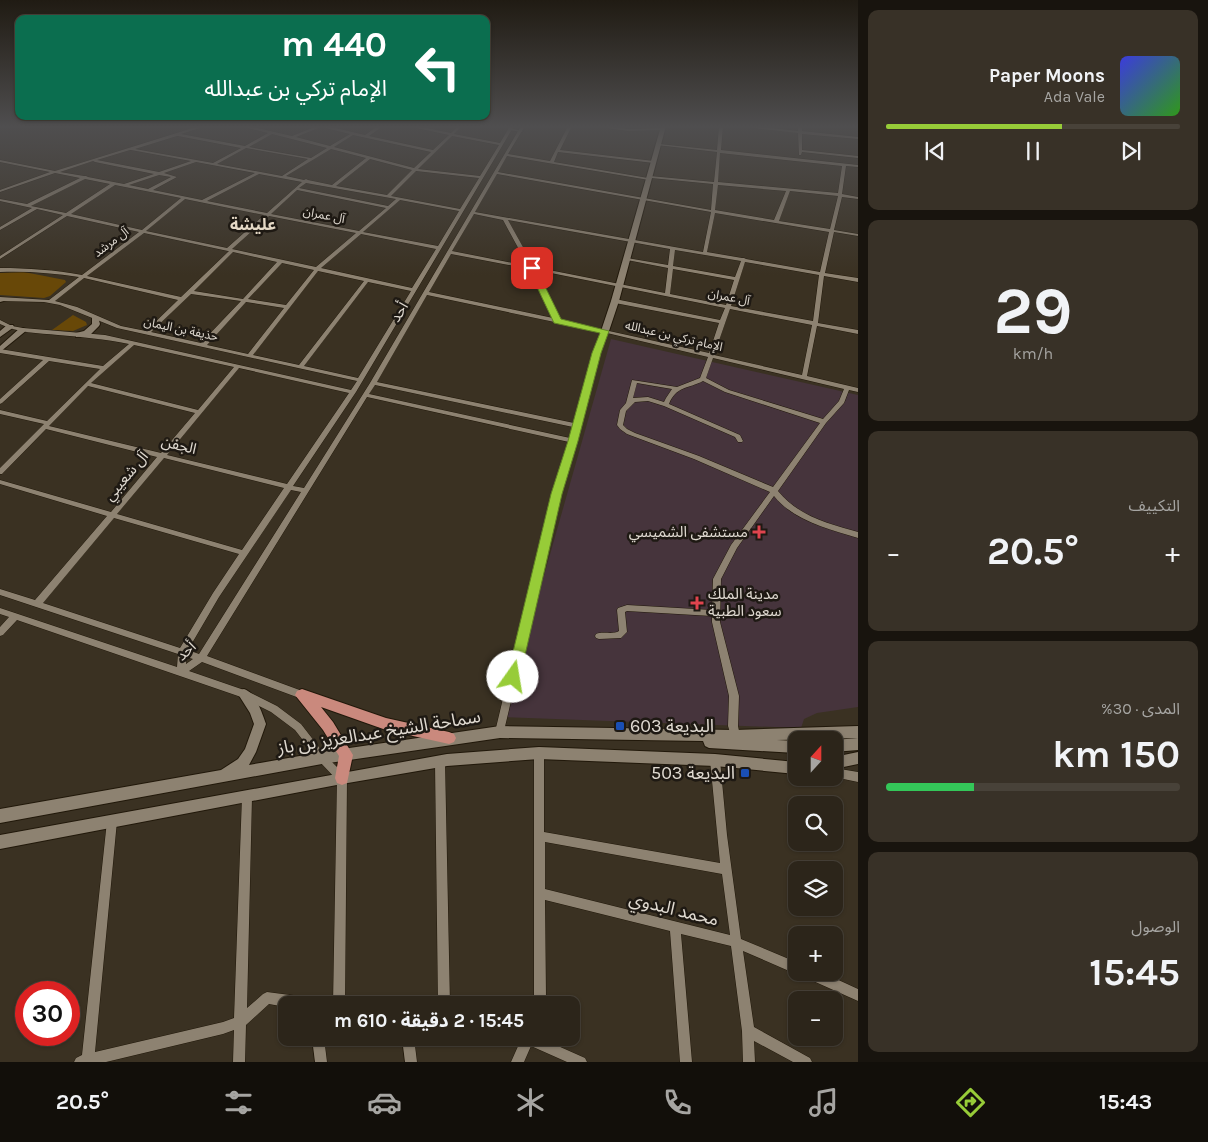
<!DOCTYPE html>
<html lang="ar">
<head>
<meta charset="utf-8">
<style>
	body { margin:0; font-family:Karla,"Noto Sans Arabic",sans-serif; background:#383127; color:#f1f3f6; direction:rtl; height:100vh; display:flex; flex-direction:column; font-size:19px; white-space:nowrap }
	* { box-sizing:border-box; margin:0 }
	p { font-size:16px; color:#a6a5a2 }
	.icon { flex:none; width:28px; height:28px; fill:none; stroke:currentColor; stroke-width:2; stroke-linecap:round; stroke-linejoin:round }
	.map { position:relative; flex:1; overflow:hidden; direction:ltr }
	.drawer { display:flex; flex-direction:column; gap:10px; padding:10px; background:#18140e; width:350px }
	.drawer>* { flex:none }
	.hud { position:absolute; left:15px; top:15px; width:475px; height:105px; border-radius:10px; box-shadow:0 1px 4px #0004,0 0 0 1px #484239; direction:rtl; background:#0b6e4f; color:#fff; overflow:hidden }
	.needle { width:32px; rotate:21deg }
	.buttons { position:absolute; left:788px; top:731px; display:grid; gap:10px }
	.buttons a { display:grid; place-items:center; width:55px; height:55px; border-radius:10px; background:#2c251a; box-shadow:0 1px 4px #0004,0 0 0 1px #484239; font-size:25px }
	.speed { position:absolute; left:15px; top:981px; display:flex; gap:10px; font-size:25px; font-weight:700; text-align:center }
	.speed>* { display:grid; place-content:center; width:65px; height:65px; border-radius:50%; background:#2c251a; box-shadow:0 1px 4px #0004,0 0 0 1px #484239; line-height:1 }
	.speed .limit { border:8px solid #d22; background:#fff; color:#111 }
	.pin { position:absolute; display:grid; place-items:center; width:42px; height:42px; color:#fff; margin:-21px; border-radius:10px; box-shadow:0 2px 8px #0006 }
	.me { position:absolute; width:55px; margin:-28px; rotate:13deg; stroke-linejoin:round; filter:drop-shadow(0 0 4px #0008) }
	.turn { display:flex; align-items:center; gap:18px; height:105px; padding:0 20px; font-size:22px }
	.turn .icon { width:65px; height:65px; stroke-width:2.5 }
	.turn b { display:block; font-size:35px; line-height:42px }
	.big { font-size:38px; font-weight:700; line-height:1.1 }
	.drawer .tile { flex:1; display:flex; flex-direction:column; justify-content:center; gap:8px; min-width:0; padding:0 18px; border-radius:10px; background:#383127 }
	.drawer .dial { align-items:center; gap:0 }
	.dial b { font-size:65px; line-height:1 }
	.song { display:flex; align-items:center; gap:15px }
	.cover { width:60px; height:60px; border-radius:8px; background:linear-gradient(135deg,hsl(240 70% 55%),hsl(110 70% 35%)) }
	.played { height:5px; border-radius:2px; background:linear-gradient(90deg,#97cc38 60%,#484239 60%) }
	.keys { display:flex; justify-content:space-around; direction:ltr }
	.heat { display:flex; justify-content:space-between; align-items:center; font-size:28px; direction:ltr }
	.charge { height:8px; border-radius:4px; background:linear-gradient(90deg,#34c759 30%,#484239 0) }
	.trip { position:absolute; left:278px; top:996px; width:302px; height:50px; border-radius:10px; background:#2c251a; box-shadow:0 1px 4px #0004,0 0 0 1px #484239; font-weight:700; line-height:50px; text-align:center; direction:rtl }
	.tabs { display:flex; height:80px; justify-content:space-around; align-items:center; background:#120f0a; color:#a6a5a2 }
	.tabs .icon { width:35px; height:35px }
	.tabs .on { color:#97cc38 }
	.tabs b { font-size:22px; color:#f1f3f6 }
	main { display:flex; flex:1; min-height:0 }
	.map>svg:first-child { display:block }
	.medical { fill:#46343c }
	.green { fill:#684808 }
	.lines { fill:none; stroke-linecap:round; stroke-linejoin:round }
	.street-casing { stroke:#21180a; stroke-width:1 }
	.secondary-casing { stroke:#21180a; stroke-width:2 }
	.primary-casing { stroke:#21180a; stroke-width:2 }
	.street { fill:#8d8271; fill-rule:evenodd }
	.secondary { fill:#8d8271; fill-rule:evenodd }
	.primary { fill:#ca897d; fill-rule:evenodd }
	.route { fill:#97cc38; stroke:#628524 }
	.health-dot { fill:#e0444e; stroke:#1e1913; stroke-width:2 }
	.transit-dot { fill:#1a4fb4; stroke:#1e1913; stroke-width:2 }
	.labels { text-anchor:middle; stroke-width:5; stroke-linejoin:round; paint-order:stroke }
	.far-street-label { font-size:12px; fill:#e0dad1; stroke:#1e1913 }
	.street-label { font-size:15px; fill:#e0dad1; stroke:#1e1913 }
	.poi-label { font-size:15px; fill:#e0dad1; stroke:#1e1913; text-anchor:end }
	.far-district-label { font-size:16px; font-weight:bold; fill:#e5d9c6; stroke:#1e1913 }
	.near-poi-label { font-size:18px; fill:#e0dad1; stroke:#1e1913; text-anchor:start }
	.near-street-label { font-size:18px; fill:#e0dad1; stroke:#1e1913 }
</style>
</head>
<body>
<main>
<section class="drawer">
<div class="tile">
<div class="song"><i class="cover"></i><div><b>Paper Moons</b><p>Ada Vale</p></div></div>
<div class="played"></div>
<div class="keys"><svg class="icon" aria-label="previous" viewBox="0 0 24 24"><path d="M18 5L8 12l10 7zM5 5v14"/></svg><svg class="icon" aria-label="pause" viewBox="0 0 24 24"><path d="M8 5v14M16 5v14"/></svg><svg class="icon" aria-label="next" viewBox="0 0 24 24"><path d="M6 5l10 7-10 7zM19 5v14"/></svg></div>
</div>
<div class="tile dial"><b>29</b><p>km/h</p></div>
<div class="tile"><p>التكييف</p>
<div class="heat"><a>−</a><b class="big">20.5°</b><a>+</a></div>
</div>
<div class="tile"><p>المدى · 30%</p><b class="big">150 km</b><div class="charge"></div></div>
<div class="tile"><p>الوصول</p><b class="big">15:45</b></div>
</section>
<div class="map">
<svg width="858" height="1062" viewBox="0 0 858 1062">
	<rect width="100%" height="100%" fill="#3a3122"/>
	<path class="medical" d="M611,339L858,395V707L817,713L804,719L801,728L504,717Z"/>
	<path class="green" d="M24,272L65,280L66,282L50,296L44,298L0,295V273Z
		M73,315L86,322L87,325L73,331L52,330Z"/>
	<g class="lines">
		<g class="street-casing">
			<path id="street" d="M199,126H206L181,134L245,146L268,133L239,126H248L292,136L317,126H327L365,135L378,126H383L369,136L433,150L449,135L407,126H417L451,133L458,126H462L454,134L500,143L510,126H514L356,392L293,486L304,488L370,383L521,126H525L508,154L550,161L568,126H572L560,150L654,161L656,162L654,163L558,152L554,162L648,178L650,176L714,182L717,152L657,145L659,144L717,150L719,126H723L721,150L858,165V167L846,166L842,194L858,197V199L842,197L834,230L858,234V236L834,232L825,273L858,278V282L824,276L818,323L858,330V334L817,326L807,376L858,388V392L849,390L844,403L826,423L778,491C798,516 829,524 858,532V538C829,529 794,521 774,496L737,548L721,579L720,622L739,696L738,726L740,736L738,739L735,740L732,739L728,726L729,696L712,622V616L627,611L625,612L627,632L621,638L599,639L596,638L595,636L596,634C603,631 613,635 619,631L617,610L618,608L627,605L712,610L713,579L731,545L770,492L694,459L627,434L620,429L617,425L620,410L626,403L632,380L677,387L700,378L708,357L607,333L599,353L576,441L560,494L503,735L500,736L497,735L495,732L552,494L569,442L367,397L207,656L305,692L307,695L305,698L302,699L202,662L189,671L247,691L277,706L301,724L325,755L345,775L347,778L345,1005H333L337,780L319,761L295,730L271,712L241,697L17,620L3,635L0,636V627L9,617L0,614V608L177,667L178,654L0,595V589L35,600L107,516L0,484V480L111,512L157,457L46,429L2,474H0V468L44,424L0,414V410L47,421L100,369L49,361L2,403L0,404V399L43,360L0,353V349L103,366L129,344C105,339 82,337 58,335C38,333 18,333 0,324V320L12,326L23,328L105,335L351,390L357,381L117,328L60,305L44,302L0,301V297L49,300L79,277C53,273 27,271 0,272V268C28,268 55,270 82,275L139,232L67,216L0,259V256L63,215L37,209L0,230V227L32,208L0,201V199L27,204L80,178L55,173L0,192V190L50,172L0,162V160L55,171ZM321,127L350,134L330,146L296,137ZM272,134L327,148L311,158L249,147ZM353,135L431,152L414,168L334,147ZM177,136H178L241,148L213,163L135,149ZM452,136L499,145L480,176L418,169ZM246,148L308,159L282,176L217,164ZM331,149L366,158L332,185L308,180L306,179L304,180L286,176ZM130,150H131L191,161L159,172L97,160ZM720,153L842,166L838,193L718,182ZM507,156L649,180L651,178L713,184L711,210L498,172ZM370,159L412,170L387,195L336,186ZM93,161L95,162L154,174L124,184L88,177L86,176H84L60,172ZM196,162L255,173L202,200L153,190L177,177L164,173ZM416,171L479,178L460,209L391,196ZM259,174L302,182L267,213L207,201ZM497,174L711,212L703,252L475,212ZM159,175L171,177L148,189L129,185ZM85,179L110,184L66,213L31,206ZM306,183L396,199L388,206L299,188ZM115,185L181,198L142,230L71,214ZM718,185L786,191L774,220L715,210ZM297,190L386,208L359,231L271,214ZM790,191L838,196L830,229L779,221ZM185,199L264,215L227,248L146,231ZM400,200L459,211L438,246L363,232ZM715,213L829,232L820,272L746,259L744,258H742L707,252ZM474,214L503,220L528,266L452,251ZM269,216L356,233L316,267L232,249ZM508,220L670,249L668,265L627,258L625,259L627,260L668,268L665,293L534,267ZM144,233L228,251H229L181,297L87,276ZM361,234L436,249L412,288L321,268ZM675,250L741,261L735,277L673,266ZM233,252L277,262L243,299L194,291ZM451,254L530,269L553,318L429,292ZM745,262L819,275L813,321L731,306ZM282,263L314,270L286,305L248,299ZM673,269L734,280L726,305L670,294ZM536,270L725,308L720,320L615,299L612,301L615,303L719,323L709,353L559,320ZM318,271L364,281L299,365L253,355ZM84,278L178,300L146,331L121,326L77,307L55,301ZM368,282L411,291L358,378L304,366ZM191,294L241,301L201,343L151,332ZM427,295L602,332L593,353L574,423L377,382ZM246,302L284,308L248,354L207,345ZM730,309L812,325L802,375L714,355ZM134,345L234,367L198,410L91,383ZM713,358L844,389L839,401L823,419L729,390L706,378ZM239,368L349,393L287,484L167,455ZM703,381L725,392L820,423L773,487L699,456L635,433L627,429L623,425L626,411L635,402L648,401L664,406L735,437L738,442H742L743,441L740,435L669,404C676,386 688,389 703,381ZM637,383L672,389L666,398L664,402L648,397L633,398ZM375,385L573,427L570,438L369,394ZM88,386L195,413L161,453L49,426ZM164,458L284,488L242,550L117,514ZM291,490L301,492L199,654L188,650L219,597ZM114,518L239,554L213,593L180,648L43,603ZM186,657L193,659L186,664Z
				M593,126H607L628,129L663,128L665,129L663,130L628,131Z
				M736,126H753L798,131V126H802V131L858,137V139L802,134V150L858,156V158L802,152L801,155H799L798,133Z
				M539,749L542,750L544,753V832L720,863L710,760L712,757L715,756L718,757L720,760L727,835L741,939L796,962V972H799L796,974L743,951L754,1027L810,1058L812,1062H793L754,1041L755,1062H743L742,1031L731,946L681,934L692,1062H680L670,931L545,900L546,998L545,1005H533L534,998V753L536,750ZM545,842L722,874L730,935L545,889Z
				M440,758L443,759L445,762L450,1005H438L435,762L437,759Z
				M834,768L858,772V782L834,777Z
				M247,792L251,794L252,797L247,1008L263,994L267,992L320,999L324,1001L326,1005H286V1007L269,1004L246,1025L245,1062H233L234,1030L223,1034L106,1062H74L76,1058L82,1055L107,821L108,818L112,816L116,818L117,821L95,1052L223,1022L234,1018L242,797L243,794Z
				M800,972H821L858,989V1001L802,976Z
				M312,1038H324L327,1062H315Z
				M402,1038H414L417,1062H405Z
				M510,1038H540L585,1058L587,1062H567L531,1046L524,1062H511L519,1044L512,1042Z"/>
		</g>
		<g class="secondary-casing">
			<path id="secondary" d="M661,126H666L619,301L609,331L608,333H602L601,331L611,301Z
				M508,128L523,131L521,132L510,130Z
				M0,298H6L7,300L0,302Z
				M92,317H98L100,324L99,326L90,335L76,337V333L84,331L92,324Z
				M7,325H13L14,327L0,337V331Z
				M20,328H23L27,330L0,352V346Z
				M244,689C256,693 262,713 266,724L256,752L249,765L322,752L500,726L735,730L858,726V738L777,740L796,741V753L709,748L705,746L703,741L500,738L322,764L0,823V809L221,770L238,759L245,749L254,724L250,713L238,694L240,690Z
				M858,738V750L834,752V740Z
				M539,747L715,754L796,762V774L715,766L539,759L447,766L342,784L0,849V835L447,754Z
				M858,752V764L834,769V757Z"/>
		</g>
		<g class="primary-casing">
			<path id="primary" d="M302,689L386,718L449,732L454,734L456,738L454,742L449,744L386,730L321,707L333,722L353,755L347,783L342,785L337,783L335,778L339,756L323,730L295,695L297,691Z"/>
		</g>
		<use href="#street" class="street"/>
		<use href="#secondary" class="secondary"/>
		<use href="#primary" class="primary"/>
	</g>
	<linearGradient id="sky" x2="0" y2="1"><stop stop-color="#201b13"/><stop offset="0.46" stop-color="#4f4e4f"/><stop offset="1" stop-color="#4f4e4f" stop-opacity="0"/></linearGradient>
	<rect width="858" height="275" fill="url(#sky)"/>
	<path class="route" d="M530,266L536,268L561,319L609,331L601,353L578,441L562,494L520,677L518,681L513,683L508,681L507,677L551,494L568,441L592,353L600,333L554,323L528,268Z"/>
	<g class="health-dot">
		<path d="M756.5 524.5h5v5h5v5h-5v5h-5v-5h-5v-5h5z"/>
		<path d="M694.5 595.5h5v5h5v5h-5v5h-5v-5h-5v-5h5z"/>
	</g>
	<g class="transit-dot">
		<rect x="615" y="721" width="10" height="10" rx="2.5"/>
		<rect x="740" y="768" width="10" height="10" rx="2.5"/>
	</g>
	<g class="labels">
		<g class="far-street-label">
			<text transform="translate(324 215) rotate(11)" y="4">آل عمران</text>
			<text transform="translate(111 242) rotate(-37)" y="4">آل مرشد</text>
			<text transform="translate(729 297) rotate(11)" y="4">آل عمران</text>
			<text transform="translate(181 329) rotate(12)" y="4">حذيفة بن اليمان</text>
			<text transform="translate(674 336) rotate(13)" y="4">الإمام تركي بن عبدالله</text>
		</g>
		<g class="street-label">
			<text transform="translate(399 312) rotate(-59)" y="5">أحد</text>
			<text transform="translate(179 445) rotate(14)" y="5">الجفن</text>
			<text transform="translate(126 476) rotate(-50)" y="5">آل شعيبي</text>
			<text transform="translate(186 651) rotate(-43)" y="5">أحد</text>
		</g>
		<g class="poi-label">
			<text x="748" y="537">مستشفى الشميسي</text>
			<text x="708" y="599" text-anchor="start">مدينة الملك<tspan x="708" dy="17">سعود الطبية</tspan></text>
		</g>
		<g class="far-district-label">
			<text x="253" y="230">عليشة</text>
		</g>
		<g class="near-poi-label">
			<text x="630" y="732">البديعة 603</text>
			<text x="735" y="779" text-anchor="end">البديعة 503</text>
		</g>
		<g class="near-street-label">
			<text transform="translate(379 732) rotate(-9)" y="6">سماحة الشيخ عبدالعزيز بن باز</text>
			<text transform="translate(674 909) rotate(14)" y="6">محمد البدوي</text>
		</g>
	</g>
</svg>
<div class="buttons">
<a><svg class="needle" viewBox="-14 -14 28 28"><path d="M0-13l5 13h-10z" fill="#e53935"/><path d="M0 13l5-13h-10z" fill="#a6a5a2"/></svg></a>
<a><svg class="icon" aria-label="search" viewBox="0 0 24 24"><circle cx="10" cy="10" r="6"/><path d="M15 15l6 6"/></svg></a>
<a><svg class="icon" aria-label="layers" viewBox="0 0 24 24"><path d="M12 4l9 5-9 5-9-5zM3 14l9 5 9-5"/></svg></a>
<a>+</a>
<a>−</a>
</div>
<div class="speed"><div class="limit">30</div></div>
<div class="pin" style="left:532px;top:268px;background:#d93025"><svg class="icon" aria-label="arrive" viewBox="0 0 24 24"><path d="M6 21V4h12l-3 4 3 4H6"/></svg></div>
<svg class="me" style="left:513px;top:677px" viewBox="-20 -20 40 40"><circle r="19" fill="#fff"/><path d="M0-13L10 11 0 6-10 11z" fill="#97cc38"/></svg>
<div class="trip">15:45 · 2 دقيقة · 610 m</div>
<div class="hud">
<div class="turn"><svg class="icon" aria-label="left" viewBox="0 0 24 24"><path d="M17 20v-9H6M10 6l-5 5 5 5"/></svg><div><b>440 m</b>الإمام تركي بن عبدالله</div></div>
</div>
</div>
</main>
<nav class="tabs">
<b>15:43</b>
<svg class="icon on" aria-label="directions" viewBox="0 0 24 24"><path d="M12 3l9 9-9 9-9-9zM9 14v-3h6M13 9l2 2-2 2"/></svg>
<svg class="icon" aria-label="music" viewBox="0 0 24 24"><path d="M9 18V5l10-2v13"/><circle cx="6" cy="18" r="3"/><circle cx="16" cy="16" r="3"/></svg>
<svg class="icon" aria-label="phone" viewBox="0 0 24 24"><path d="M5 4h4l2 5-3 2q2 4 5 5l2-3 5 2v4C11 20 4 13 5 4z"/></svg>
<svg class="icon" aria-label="climate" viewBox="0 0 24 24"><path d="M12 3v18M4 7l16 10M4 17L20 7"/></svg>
<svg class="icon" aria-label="car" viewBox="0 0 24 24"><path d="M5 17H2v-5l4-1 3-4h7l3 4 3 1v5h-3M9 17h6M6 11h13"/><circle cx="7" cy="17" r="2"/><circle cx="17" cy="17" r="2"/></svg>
<svg class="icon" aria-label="filters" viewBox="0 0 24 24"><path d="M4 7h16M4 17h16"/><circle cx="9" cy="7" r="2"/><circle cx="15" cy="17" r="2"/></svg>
<b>20.5°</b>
</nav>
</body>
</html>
